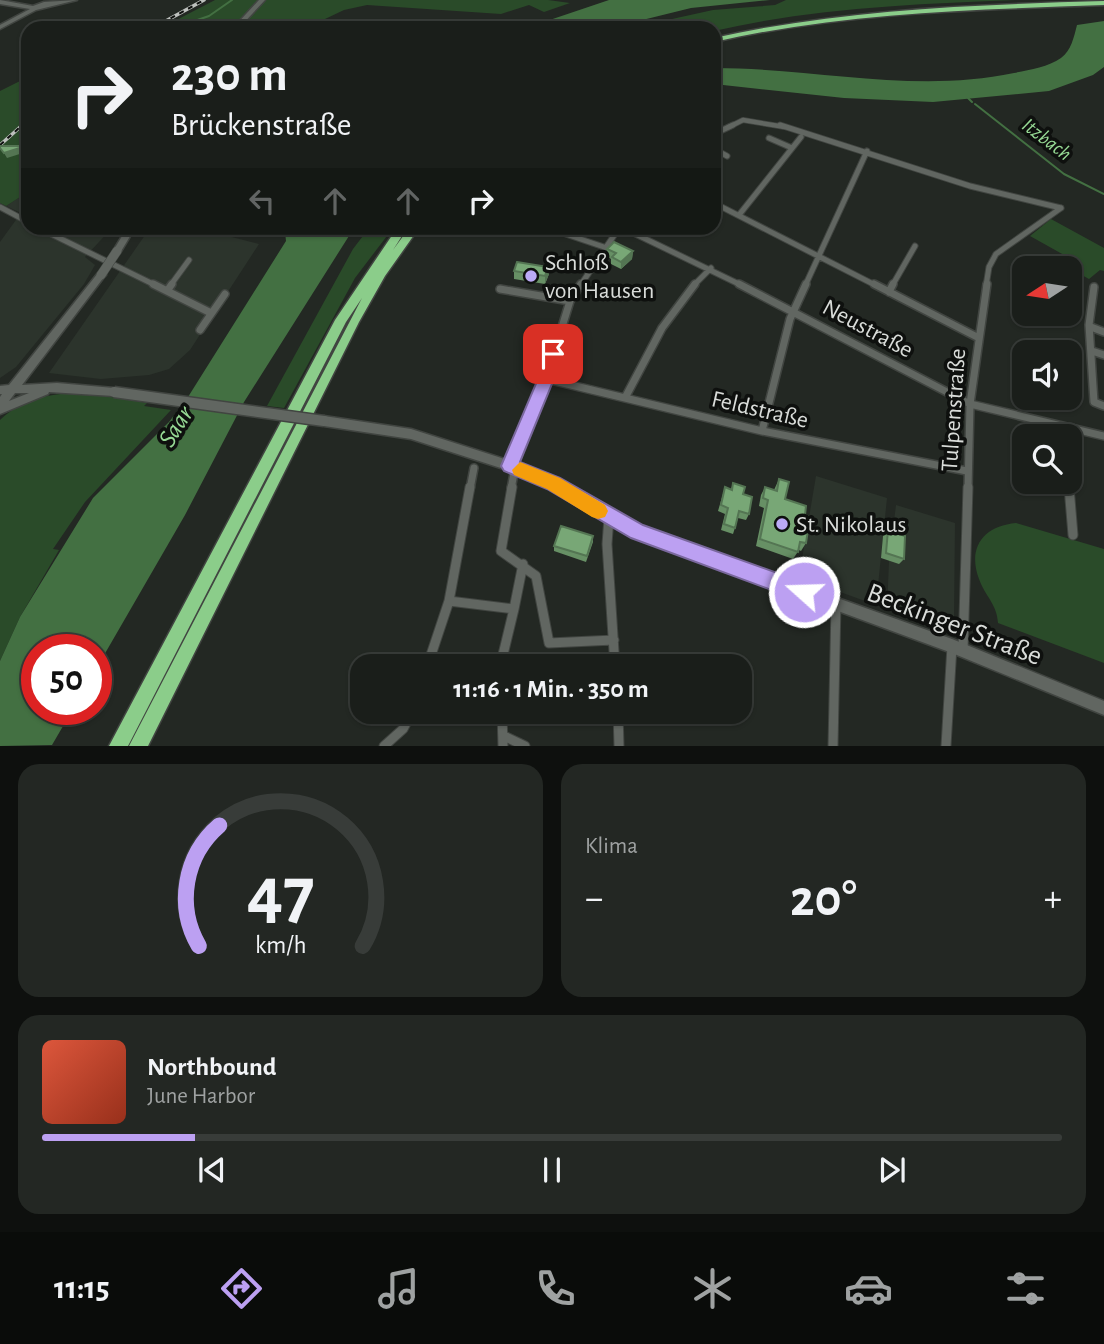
<!DOCTYPE html>
<html lang="de">
<head>
<meta charset="utf-8">
<style>
	body { margin:0; font-family:"Alegreya Sans",sans-serif; background:#232723; color:#f1f3f6; height:100vh; display:flex; flex-direction:column; font-size:26px; white-space:nowrap }
	* { box-sizing:border-box; margin:0 }
	p { font-size:23px; color:#9fa2a2 }
	.icon { flex:none; width:38px; height:38px; fill:none; stroke:currentColor; stroke-width:2; stroke-linecap:round; stroke-linejoin:round }
	.map { position:relative; height:746px; overflow:hidden }
	.details { display:flex; flex-direction:column; gap:18px; padding:18px; background:#0e100e; flex:1 }
	.details>* { flex:none }
	.banner { position:absolute; left:21px; top:21px; width:700px; height:214px; border-radius:21px; box-shadow:0 2px 5px #0004,0 0 0 2px #383c39; background:#1a1e1a; color:#f1f3f6; overflow:hidden }
	.needle { width:46px; rotate:258deg }
	.fabs { position:absolute; left:1012px; top:256px; display:grid; gap:14px }
	.fabs a { display:grid; place-items:center; width:70px; height:70px; border-radius:14px; background:#1a1e1a; box-shadow:0 2px 5px #0004,0 0 0 2px #383c39; font-size:35px }
	.speed { position:absolute; left:21px; top:634px; display:flex; gap:14px; font-size:35px; font-weight:700; text-align:center }
	.speed>* { display:grid; place-content:center; width:91px; height:91px; border-radius:50%; background:#1a1e1a; box-shadow:0 2px 5px #0004,0 0 0 2px #383c39; line-height:1 }
	.speed .limit { border:10px solid #d22; background:#fff; color:#111 }
	.pin { position:absolute; display:grid; place-items:center; width:60px; height:60px; color:#fff; margin:-30px; border-radius:14px; box-shadow:0 4px 10px #0006 }
	.me { position:absolute; width:77px; margin:-38px; rotate:290deg; stroke-linejoin:round; filter:drop-shadow(0 0 5px #0008) }
	.turn { display:flex; align-items:center; gap:24px; height:147px; padding:0 35px; font-size:32px }
	.turn .icon { width:91px; height:91px; stroke-width:2.5 }
	.turn b { display:block; font-size:49px; line-height:60px }
	.lanes { display:flex; align-items:center; height:66px; padding:0 35px; background:#0003; justify-content:center; gap:35px; direction:ltr }
	.lanes .off { opacity:.35 }
	.big { font-size:52px; font-weight:700; line-height:1.1 }
	.details .card { flex:1; display:flex; flex-direction:column; justify-content:center; gap:10px; min-width:0; padding:0 24px; border-radius:21px; background:#232723 }
	.details .dial { align-items:center; gap:0 }
	.dial svg { height:182px; overflow:visible; fill:none; stroke:#383c39; stroke-width:7; stroke-linecap:round; text-anchor:middle }
	.dial text { fill:#f1f3f6; stroke:none }
	.song { display:flex; align-items:center; gap:21px }
	.cover { width:84px; height:84px; border-radius:10px; background:linear-gradient(135deg,hsl(10 70% 55%),hsl(10 70% 35%)) }
	.played { height:7px; border-radius:4px; background:linear-gradient(90deg,#bca0f2 15%,#383c39 15%) }
	.keys { display:flex; justify-content:space-around; direction:ltr }
	.heat { display:flex; justify-content:space-between; align-items:center; font-size:38px; direction:ltr }
	.details .tiles { flex:1; display:grid; gap:18px; grid-template-columns:1fr 1fr }
	.card:last-child { grid-column:span 2 }
	.trip { position:absolute; left:350px; top:654px; width:402px; height:70px; border-radius:21px; background:#1a1e1a; box-shadow:0 2px 5px #0004,0 0 0 2px #383c39; font-weight:700; line-height:70px; text-align:center }
	.dock { display:flex; height:112px; justify-content:space-around; align-items:center; background:#0a0c0a; color:#9fa2a2 }
	.dock .icon { width:49px; height:49px }
	.dock .selected { color:#bca0f2 }
	.dock b { font-size:32px; color:#f1f3f6 }
	.map>svg:first-child { display:block }
	.built { fill:#2c342c }
	.green { fill:#2a4b29 }
	.water { fill:#437042 }
	.lines { fill:none; stroke-linecap:round; stroke-linejoin:round }
	.stream { stroke:#437042; stroke-width:2 }
	.street-far3-casing { stroke:#414541; stroke-width:6 }
	.street-far2-casing { stroke:#414541; stroke-width:7 }
	.street-far1-casing { stroke:#414541; stroke-width:10 }
	.street-casing { stroke:#414541; stroke-width:11 }
	.secondary-casing { stroke:#414541; stroke-width:3 }
	.highway-casing { stroke:#414541; stroke-width:3 }
	.street-far3 { stroke:#616661; stroke-width:4.5 }
	.street-far2 { stroke:#616661; stroke-width:5 }
	.street-far1 { stroke:#616661; stroke-width:7 }
	.street { stroke:#616661; stroke-width:9 }
	.secondary { fill:#616661; fill-rule:evenodd }
	.highway { fill:#8bcd8a; fill-rule:evenodd }
	.rail-casing { stroke:#bdc0bd; stroke-width:3.5 }
	.rail { stroke:#0e100e; stroke-width:2; stroke-dasharray:5; stroke-linecap:butt }
	.secondary-bridge-far1-casing { stroke:#414541; stroke-width:10; stroke-linecap:butt }
	.secondary-bridge-casing { stroke:#414541; stroke-width:13; stroke-linecap:butt }
	.secondary-bridge-far1 { stroke:#616661; stroke-width:9 }
	.secondary-bridge { stroke:#616661; stroke-width:10 }
	.wall { fill:#679065 }
	.shaded-wall { fill:#547553 }
	.building { fill:#78a776; stroke:#547553; stroke-width:2 }
	.route { fill:#bca0f2; stroke:#7a689d; stroke-width:2 }
	.slow { fill:#f59e0b }
	.poi-dot { fill:#bbaaf6; stroke:#0e100e; stroke-width:2.5 }
	.labels { text-anchor:middle; stroke-width:7; stroke-linejoin:round; paint-order:stroke }
	.far-water-label { font-size:21px; font-style:italic; fill:#96d994; stroke:#0e100e }
	.poi-label { font-size:24px; fill:#d9dcd9; stroke:#0e100e; text-anchor:start }
	.street-label { font-size:24px; fill:#d9dcd9; stroke:#0e100e }
	.water-label { font-size:26px; font-style:italic; fill:#96d994; stroke:#0e100e }
	.near-street-label { font-size:28px; fill:#d9dcd9; stroke:#0e100e }
</style>
</head>
<body>
<div class="map">
<svg width="1104" height="746" viewBox="0 0 1104 746">
	<rect width="100%" height="100%" fill="#232823"/>
	<path class="built" d="M28,192V228H112L85,257L95,265L84,284L16,367L0,378V242L21,213L6,206Z
		M150,228H197L259,244L190,350L169,369L149,375L101,379L49,373Z
		M816,476L887,498L876,605L799,577Z
		M896,505L955,523L954,616L949,627L887,609L889,561L904,536L893,529Z"/>
	<path class="green" d="M215,0H548L570,3L544,12L529,5L501,14L367,5L344,10L306,28H141L146,24L161,28Z
		M786,0H1016C915,4 813,8 714,31V28H631L713,10L775,5Z
		M28,77V192L6,206L0,203V91Z
		M1051,219L1104,248V271L1100,270L1089,279L1056,261L1064,255L1030,236Z
		M369,228H393L355,278L284,408L267,406L353,249Z
		M81,392L147,403L144,406L171,410L85,502L53,549L59,550L20,617L0,661V420C23,398 50,394 81,392Z
		M1016,523L1104,549V663L998,623C997,604 985,596 979,579C967,547 984,526 1016,523Z"/>
	<path class="water" d="M609,0H770L691,8L610,28H526Z
		M1104,21V67L1093,75L1049,91L933,102L844,98L714,84V68C814,68 915,94 1014,73C1029,70 1048,67 1061,58C1071,51 1074,37 1077,25Z
		M294,228H354L244,402L185,515L96,669V649H37V709H73L52,745L0,746V661L20,617L93,498L169,422L188,397L286,241L285,232Z"/>
	<g class="lines">
		<path class="stream" d="M174,28L209,16L232,0
			M968,98L972,102
			M975,104L1064,174L1104,194
			M260,228L288,232"/>
		<g class="street-far3-casing">
			<path id="street-far3" d="M729,127L743,120L785,127"/>
		</g>
		<g class="street-far2-casing">
			<path id="street-far2" d="M780,125L970,186L1061,208
				M714,134L733,125
				M769,138L792,148
				M714,149L727,156
				M714,203L877,286
				M0,207L28,222
				M739,215L801,137
				M39,228L157,286
				M548,228L604,247
				M623,228L743,286
				M170,286L189,260
				M580,286L619,228
				M693,286L711,268
				M805,286L867,151
				M892,286L915,246
				M986,286L989,267L996,254L1061,208"/>
		</g>
		<g class="street-far1-casing">
			<path id="street-far1" d="M153,284L211,313
				M739,284L970,404L1104,436
				M874,284L977,337
				M1094,287L1089,325L1094,402L1104,406
				M500,289L570,301
				M167,291L172,284
				M889,292L893,284
				M1091,327L1104,332
				M200,330L225,294
				M1092,351L1104,355
				M546,379L762,431L967,471
				M626,396L662,328L695,284
				M762,431L790,319L806,284
				M510,466L546,379L570,301L581,284
				M1068,481L1069,489
				M470,489L474,468
				M511,489L515,468
				M968,489L970,404L987,284"/>
		</g>
		<g class="street-casing">
			<path id="street" d="M512,487L501,551L536,576L549,643L614,640
				M1069,487L1073,535
				M609,517L607,544L615,667
				M449,601L514,609L500,667
				M514,609L523,564
				M963,650L968,487
				M427,667L449,601L470,487
				M502,712L503,746
				M618,712L619,746
				M504,736L525,746
				M384,746L403,729L412,712
				M833,746L836,604
				M946,746L952,646"/>
		</g>
		<g class="secondary-casing">
			<path id="secondary" d="M0,0L33,6L44,2L77,0L36,10L0,29V25L30,9L0,4Z
				M259,0H265L239,28H233Z
				M127,228H135L120,253H114L113,251Z
				M101,272L104,273L106,275L104,277L22,385L57,383L114,388L118,389L119,392L118,395L114,396L49,392L48,394L0,414V397L2,394H0V386L9,385L98,273ZM15,393H29L9,401Z
				M324,416L411,429L514,462L557,480L642,528L952,639L1104,701V715L952,653L634,536L549,488L507,470L411,439L324,426L320,424L318,421L320,418Z"/>
		</g>
		<g class="highway-casing">
			<path id="highway" d="M1104,1V5C971,10 845,12 714,42V38C844,9 972,5 1104,1Z
				M397,228H407L393,250L409,228H419L385,276L359,322L148,746H129L362,298L346,322L128,746H109L335,320Z"/>
		</g>
		<use href="#street-far3" class="street-far3"/>
		<use href="#street-far2" class="street-far2"/>
		<use href="#street-far1" class="street-far1"/>
		<use href="#street" class="street"/>
		<use href="#secondary" class="secondary"/>
		<use href="#highway" class="highway"/>
		<g class="rail-casing">
			<path id="rail" d="M153,28L204,0
				M0,145L28,120"/>
		</g>
		<use href="#rail" class="rail"/>
		<g class="secondary-bridge-far1-casing">
			<path id="secondary-bridge-far1" d="M101,275L117,251"/>
		</g>
		<g class="secondary-bridge-casing">
			<path id="secondary-bridge" d="M114,392L324,421"/>
		</g>
		<use href="#secondary-bridge-far1" class="secondary-bridge-far1"/>
		<use href="#secondary-bridge" class="secondary-bridge"/>
	</g>
	<path class="wall" d="M607,249L633,251L632,259L621,269L611,264V259L607,256Z
		M548,267L549,274L545,284L514,279V271Z
		M779,479L785,499L805,515L806,543L801,551L799,550L793,559L756,546L764,508L759,506L761,495L765,487L774,490Z
		M733,483L743,494L749,514L746,520L738,518L733,534L721,530L725,514L718,511L725,487L731,489Z
		M888,530L904,559L899,564L881,558L883,536Z
		M593,536V542L586,562L554,551V546Z"/>
	<path class="shaded-wall" d="M23,147L26,152L7,158L4,153Z
		M633,251L632,259L621,269V262Z
		M548,267L549,274L545,284V276Z"/>
	<path class="building" d="M0,146H22L23,147L4,153L0,148Z
		M614,242L633,251L621,262L612,257L616,253L607,249Z
		M517,262L548,267L545,276L514,271Z
		M779,479L789,482L785,499L806,506L805,515L810,517L806,543L800,542L798,552L760,539L768,500L763,498L765,487L777,491Z
		M733,483L745,487L743,494L752,497L749,514L739,511L735,528L724,524L728,508L721,505L725,487L732,490Z
		M561,526L593,536L587,556L554,546Z
		M888,530L905,536L904,559L886,553Z"/>
	<path class="route" d="M553,348L561,354L554,379L520,462L560,478L643,525L811,585L814,592L811,599L804,602L631,538L547,489L504,471L501,466L538,379L545,354Z"/>
	<path class="slow" d="M520,462L560,478L605,505L608,511L605,517L598,519L592,517L547,489L514,475L512,470Z"/>
	<g class="poi-dot">
		<circle cx="531" cy="276" r="7"/>
		<circle cx="782" cy="524" r="7"/>
	</g>
	<g class="labels">
		<g class="far-water-label">
			<text transform="translate(1047 139) rotate(37)" y="7">Itzbach</text>
		</g>
		<g class="poi-label">
			<text x="545" y="270">Schloß<tspan x="545" dy="28">von Hausen</tspan></text>
			<text x="796" y="532">St. Nikolaus</text>
		</g>
		<g class="street-label">
			<text transform="translate(868 328) rotate(28)" y="8">Neustraße</text>
			<text transform="translate(760 409) rotate(13)" y="8">Feldstraße</text>
			<text transform="translate(953 410) rotate(-86)" y="8">Tulpenstraße</text>
		</g>
		<g class="water-label">
			<text transform="translate(175 426) rotate(-58)" y="9">Saar</text>
		</g>
		<g class="near-street-label">
			<text transform="translate(955 623) rotate(21)" y="10">Beckinger Straße</text>
		</g>
	</g>
</svg>
<div class="fabs">
<a><svg class="needle" viewBox="-14 -14 28 28"><path d="M0-13l5 13h-10z" fill="#e53935"/><path d="M0 13l5-13h-10z" fill="#9fa2a2"/></svg></a>
<a><svg class="icon" aria-label="sound" viewBox="0 0 24 24"><path d="M4 9h4l5-4v14l-5-4H4zM17 9q2 3 0 6"/></svg></a>
<a><svg class="icon" aria-label="search" viewBox="0 0 24 24"><circle cx="10" cy="10" r="6"/><path d="M15 15l6 6"/></svg></a>
</div>
<div class="speed"><div class="limit">50</div></div>
<div class="pin" style="left:553px;top:354px;background:#d93025"><svg class="icon" aria-label="arrive" viewBox="0 0 24 24"><path d="M6 21V4h12l-3 4 3 4H6"/></svg></div>
<svg class="me" style="left:804px;top:592px" viewBox="-20 -20 40 40"><circle r="17" fill="#bca0f2" stroke="#fff" stroke-width="3"/><path d="M0-11L8 9 0 5-8 9z" fill="#fff"/></svg>
<div class="trip">11:16 · 1 Min. · 350 m</div>
<div class="banner">
<div class="turn"><svg class="icon" aria-label="right" viewBox="0 0 24 24"><path d="M7 20v-9h11M14 6l5 5-5 5"/></svg><div><b>230 m</b>Brückenstraße</div></div>
<div class="lanes"><svg class="icon off" aria-label="left" viewBox="0 0 24 24"><path d="M17 20v-9H6M10 6l-5 5 5 5"/></svg><svg class="icon off" aria-label="ahead" viewBox="0 0 24 24"><path d="M12 20V5M6 11l6-6 6 6"/></svg><svg class="icon off" aria-label="ahead" viewBox="0 0 24 24"><path d="M12 20V5M6 11l6-6 6 6"/></svg><svg class="icon" aria-label="right" viewBox="0 0 24 24"><path d="M7 20v-9h11M14 6l5 5-5 5"/></svg></div>
</div>
</div>
<section class="details">
<div class="tiles">
<div class="card dial"><svg viewBox="0 0 100 80">
<path d="M14 69A42 42 0 1 1 86 69"/>
<path d="M14 69A42 42 0 0 1 23 16" stroke="#bca0f2"/>
<text x="50" y="56" font-size="32" font-weight="700">47</text>
<text x="50" y="72" font-size="11">km/h</text>
</svg></div>
<div class="card"><p>Klima</p>
<div class="heat"><a>−</a><b class="big">20°</b><a>+</a></div>
</div>
<div class="card">
<div class="song"><i class="cover"></i><div><b>Northbound</b><p>June Harbor</p></div></div>
<div class="played"></div>
<div class="keys"><svg class="icon" aria-label="previous" viewBox="0 0 24 24"><path d="M18 5L8 12l10 7zM5 5v14"/></svg><svg class="icon" aria-label="pause" viewBox="0 0 24 24"><path d="M8 5v14M16 5v14"/></svg><svg class="icon" aria-label="next" viewBox="0 0 24 24"><path d="M6 5l10 7-10 7zM19 5v14"/></svg></div>
</div>
</div>
</section>
<nav class="dock">
<b>11:15</b>
<svg class="icon selected" aria-label="directions" viewBox="0 0 24 24"><path d="M12 3l9 9-9 9-9-9zM9 14v-3h6M13 9l2 2-2 2"/></svg>
<svg class="icon" aria-label="music" viewBox="0 0 24 24"><path d="M9 18V5l10-2v13"/><circle cx="6" cy="18" r="3"/><circle cx="16" cy="16" r="3"/></svg>
<svg class="icon" aria-label="phone" viewBox="0 0 24 24"><path d="M5 4h4l2 5-3 2q2 4 5 5l2-3 5 2v4C11 20 4 13 5 4z"/></svg>
<svg class="icon" aria-label="climate" viewBox="0 0 24 24"><path d="M12 3v18M4 7l16 10M4 17L20 7"/></svg>
<svg class="icon" aria-label="car" viewBox="0 0 24 24"><path d="M5 17H2v-5l4-1 3-4h7l3 4 3 1v5h-3M9 17h6M6 11h13"/><circle cx="7" cy="17" r="2"/><circle cx="17" cy="17" r="2"/></svg>
<svg class="icon" aria-label="filters" viewBox="0 0 24 24"><path d="M4 7h16M4 17h16"/><circle cx="9" cy="7" r="2"/><circle cx="15" cy="17" r="2"/></svg>
</nav>
</body>
</html>
